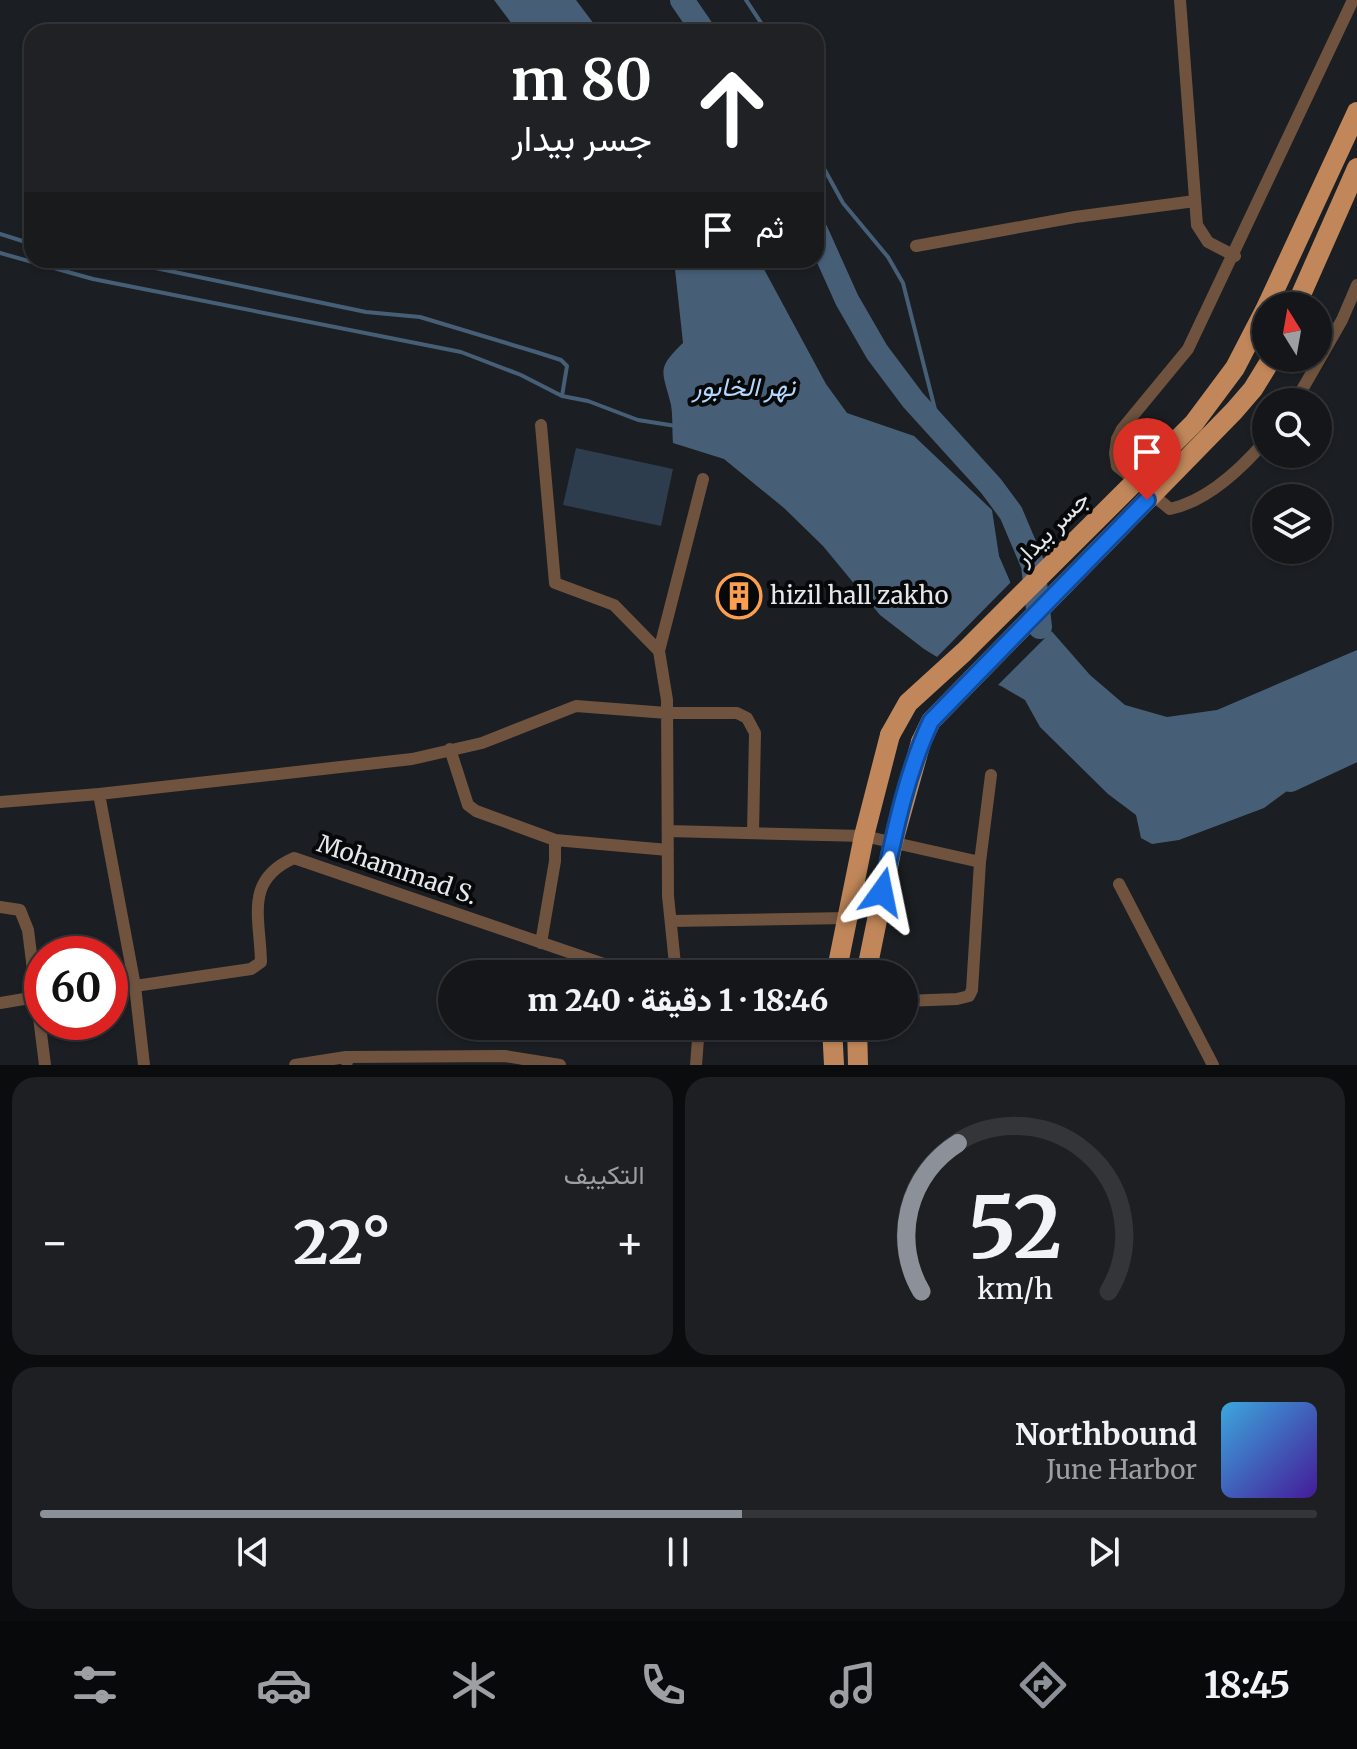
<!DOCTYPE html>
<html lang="ar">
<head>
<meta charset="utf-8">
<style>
	body { margin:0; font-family:Merriweather,Vazirmatn,serif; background:#1d1f23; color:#f1f3f6; direction:rtl; height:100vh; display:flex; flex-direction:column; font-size:30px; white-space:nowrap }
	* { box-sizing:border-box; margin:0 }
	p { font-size:26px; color:#9d9fa2 }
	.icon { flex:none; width:44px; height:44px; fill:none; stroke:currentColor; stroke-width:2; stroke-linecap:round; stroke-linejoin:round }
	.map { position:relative; height:1065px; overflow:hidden; direction:ltr }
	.sheet { display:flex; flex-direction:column; gap:12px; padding:12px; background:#0b0c0e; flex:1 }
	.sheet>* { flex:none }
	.banner { position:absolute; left:24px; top:24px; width:800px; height:244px; border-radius:24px; box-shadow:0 2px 6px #0004,0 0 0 2px #333539; direction:rtl; background:#202124; color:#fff; overflow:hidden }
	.needle { width:52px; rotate:349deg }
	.controls { position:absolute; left:1252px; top:292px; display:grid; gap:16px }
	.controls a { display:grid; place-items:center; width:80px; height:80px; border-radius:50%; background:#14161a; box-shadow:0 2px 6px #0004,0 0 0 2px #333539; font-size:40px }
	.speed { position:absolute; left:24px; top:936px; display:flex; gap:16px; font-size:40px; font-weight:700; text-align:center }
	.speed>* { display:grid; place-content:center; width:104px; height:104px; border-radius:50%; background:#14161a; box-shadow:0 2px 6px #0004,0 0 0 2px #333539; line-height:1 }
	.speed .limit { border:12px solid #d22; background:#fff; color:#111 }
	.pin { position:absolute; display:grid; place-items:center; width:68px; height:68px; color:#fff; margin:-82px -34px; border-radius:50% 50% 50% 0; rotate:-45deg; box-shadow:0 0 8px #0007 }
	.pin .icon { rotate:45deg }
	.me { position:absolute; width:88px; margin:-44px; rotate:12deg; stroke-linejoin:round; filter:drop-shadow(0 0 6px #0008) }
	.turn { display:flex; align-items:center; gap:28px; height:168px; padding:0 40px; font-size:36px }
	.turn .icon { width:104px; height:104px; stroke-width:2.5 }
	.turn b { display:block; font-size:56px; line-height:68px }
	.then { display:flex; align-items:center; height:76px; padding:0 40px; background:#0003; gap:16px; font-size:30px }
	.big { font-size:60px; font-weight:800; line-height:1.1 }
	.sheet .widget { flex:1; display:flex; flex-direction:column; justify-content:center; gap:12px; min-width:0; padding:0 28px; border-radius:24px; background:#1d1f23 }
	.sheet .dial { align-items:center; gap:0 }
	.dial svg { height:208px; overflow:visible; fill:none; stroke:#333539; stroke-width:7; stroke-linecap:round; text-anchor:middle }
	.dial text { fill:#f1f3f6; stroke:none }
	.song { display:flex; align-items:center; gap:24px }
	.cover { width:96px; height:96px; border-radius:12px; background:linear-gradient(135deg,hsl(200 70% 55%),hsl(260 70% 35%)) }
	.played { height:8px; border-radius:4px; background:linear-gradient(90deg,#8c9099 55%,#333539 55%) }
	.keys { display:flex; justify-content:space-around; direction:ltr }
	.heat { display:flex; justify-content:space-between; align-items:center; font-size:44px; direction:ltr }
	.sheet .tiles { flex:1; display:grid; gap:12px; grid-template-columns:1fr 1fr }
	.widget:last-child { grid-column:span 2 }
	.trip { position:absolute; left:438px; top:960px; width:480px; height:80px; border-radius:40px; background:#14161a; box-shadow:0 2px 6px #0004,0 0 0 2px #333539; font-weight:800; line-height:80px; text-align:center; direction:rtl }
	.menu { display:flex; height:128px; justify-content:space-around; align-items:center; background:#08090a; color:#9d9fa2 }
	.menu .icon { width:56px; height:56px }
	.menu .on { color:#8c9099 }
	.menu b { font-size:36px; color:#f1f3f6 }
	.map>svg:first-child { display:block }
	.green { fill:#2d3d4e }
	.water { fill:#465f77 }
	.pier { fill:#1b1e22 }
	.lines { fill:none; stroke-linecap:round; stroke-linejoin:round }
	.stream { stroke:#465f77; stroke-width:4 }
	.river { stroke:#465f77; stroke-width:24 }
	.minor { stroke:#6f533e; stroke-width:12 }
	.primary { stroke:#c1875a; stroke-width:20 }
	.primary-bridge { stroke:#c1875a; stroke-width:20 }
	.route-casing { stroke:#114b97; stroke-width:20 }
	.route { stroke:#1a73e8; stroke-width:14 }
	.labels { text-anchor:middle; stroke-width:8; stroke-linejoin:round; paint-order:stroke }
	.street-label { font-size:24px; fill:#e5e8ea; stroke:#07080a }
	.poi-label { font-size:24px; fill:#e5e8ea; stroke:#07080a; text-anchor:start }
	.water-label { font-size:26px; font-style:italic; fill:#b3d7fc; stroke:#07080a }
</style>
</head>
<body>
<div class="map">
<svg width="1357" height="1065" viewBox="0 0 1357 1065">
	<rect width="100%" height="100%" fill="#1b1e22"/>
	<path class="green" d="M576,448L673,469L661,526L563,505Z"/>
	<path class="water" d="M494,0H576L600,32H518Z
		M674,260H759L826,384L847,413L914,436L992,510L999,556L1012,586L1090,675L1125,705L1167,717L1217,710L1357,650V745L1351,744L1264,808L1179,840L1152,844L1141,838L1136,815L1108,794L1040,727L1025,700L1001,686L963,673L924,649L880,615L823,546L784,508L724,459L673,443C672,431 673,417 671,405C663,371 655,370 683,343Z"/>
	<path class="pier" d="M1014,579L1056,627L995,688L961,677L934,660Z"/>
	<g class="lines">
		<path class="stream" d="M746,0L767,32
			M816,154L843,203L888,257L903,283L941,433
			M0,234L32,244
			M0,253L93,279L461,352L521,375L562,396L588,401L638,420L676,426
			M117,260L366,312L420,317L536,352L561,360L567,366L562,396"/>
		<path class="river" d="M682,0L704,32
			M816,231L847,300L877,352L913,400L991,486L1011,513L1033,565L1040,627
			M1290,780L1357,749"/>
		<path class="minor" d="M1180,0L1197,225L1208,242L1235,256
			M916,246L1075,217L1195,201
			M1295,402L1342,320L1357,285
			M541,425L555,583L614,605L659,651L667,700L668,896L676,974
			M1266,440C1242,468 1207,501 1170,509L1117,466L1115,453L1117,439L1122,429L1188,349L1353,0
			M659,651L703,479
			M450,749L468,805L476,811L555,840
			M99,794L135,986L144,1065
			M0,802L99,794L412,759L482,743L576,706L667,713H737L747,718L755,733L753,833
			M668,831L864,836L980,862
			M1119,884L1213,1065
			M0,907L20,910L28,930L45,1065
			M671,921L847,918
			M541,943L555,861V840L668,850
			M135,986L251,969L261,962C260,917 244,880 294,858L633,974
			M904,1001L957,999L969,996L972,990L980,862L991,775
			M0,1003L36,997
			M346,1057L505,1056L560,1065
			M295,1065L346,1057L347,1062
			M696,1065L699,1026"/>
		<path class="primary" d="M1267,306L1357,112
			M1296,306L1357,168
			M836,974L864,836L890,735
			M866,974L893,842L921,742
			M832,1026L834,1065
			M857,1026L858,1065"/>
		<path class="primary-bridge" d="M890,735L908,703L964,652L1194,423L1235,368L1266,308
			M921,742L931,721L1234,411L1253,389L1272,358"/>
	</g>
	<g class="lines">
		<g class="route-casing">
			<path id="route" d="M882,892C894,835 906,774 931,721L1147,500"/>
		</g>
		<use href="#route" class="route"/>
	</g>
	<defs>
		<g id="building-ring" transform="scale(2.3)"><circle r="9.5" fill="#07080a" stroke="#fb9e50" stroke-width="1.5"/><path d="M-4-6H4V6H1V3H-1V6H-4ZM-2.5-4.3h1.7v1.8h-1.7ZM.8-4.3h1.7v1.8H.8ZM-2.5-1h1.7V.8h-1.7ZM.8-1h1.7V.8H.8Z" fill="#fb9e50"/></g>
	</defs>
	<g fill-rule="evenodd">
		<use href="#building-ring" x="739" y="596"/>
	</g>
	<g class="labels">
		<g class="street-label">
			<text transform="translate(1052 528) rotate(-45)" y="8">جسر بيدار</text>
			<text transform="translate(397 870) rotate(19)" y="8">Mohammad S.</text>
		</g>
		<g class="poi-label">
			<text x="770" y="604">hizil hall zakho</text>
		</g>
		<g class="water-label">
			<text x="744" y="396">نهر الخابور</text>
		</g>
	</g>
</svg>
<div class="controls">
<a><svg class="needle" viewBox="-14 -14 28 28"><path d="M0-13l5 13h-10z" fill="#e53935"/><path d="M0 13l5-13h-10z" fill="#9d9fa2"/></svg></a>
<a><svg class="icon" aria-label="search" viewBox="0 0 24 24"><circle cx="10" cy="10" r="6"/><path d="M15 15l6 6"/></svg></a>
<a><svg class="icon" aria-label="layers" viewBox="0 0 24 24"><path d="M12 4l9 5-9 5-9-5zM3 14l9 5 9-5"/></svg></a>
</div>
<div class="speed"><div class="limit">60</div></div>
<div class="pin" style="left:1147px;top:500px;background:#d93025"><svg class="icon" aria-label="arrive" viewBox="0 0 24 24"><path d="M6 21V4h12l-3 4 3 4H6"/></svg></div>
<svg class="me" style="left:882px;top:892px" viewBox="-20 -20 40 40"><path d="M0-17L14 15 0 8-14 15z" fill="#1a73e8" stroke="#fff" stroke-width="4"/></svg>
<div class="trip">18:46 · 1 دقيقة · 240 m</div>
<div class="banner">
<div class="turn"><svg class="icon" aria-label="ahead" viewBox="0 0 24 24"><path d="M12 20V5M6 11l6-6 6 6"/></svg><div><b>80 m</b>جسر بيدار</div></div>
<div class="then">ثم<svg class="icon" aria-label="arrive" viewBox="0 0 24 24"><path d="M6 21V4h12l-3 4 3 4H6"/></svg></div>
</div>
</div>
<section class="sheet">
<div class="tiles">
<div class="widget dial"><svg viewBox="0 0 100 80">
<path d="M14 69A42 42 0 1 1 86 69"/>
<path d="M14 69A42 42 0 0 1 28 12" stroke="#8c9099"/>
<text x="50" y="56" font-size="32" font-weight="700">52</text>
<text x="50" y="72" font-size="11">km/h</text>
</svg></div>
<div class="widget"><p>التكييف</p>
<div class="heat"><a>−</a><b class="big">22°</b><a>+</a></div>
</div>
<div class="widget">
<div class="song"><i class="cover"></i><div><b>Northbound</b><p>June Harbor</p></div></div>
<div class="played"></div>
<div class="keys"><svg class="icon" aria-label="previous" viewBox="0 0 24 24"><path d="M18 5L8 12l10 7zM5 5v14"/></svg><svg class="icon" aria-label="pause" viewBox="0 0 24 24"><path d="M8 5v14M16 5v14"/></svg><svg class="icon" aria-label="next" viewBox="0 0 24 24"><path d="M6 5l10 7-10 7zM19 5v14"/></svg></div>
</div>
</div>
</section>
<nav class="menu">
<b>18:45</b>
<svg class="icon on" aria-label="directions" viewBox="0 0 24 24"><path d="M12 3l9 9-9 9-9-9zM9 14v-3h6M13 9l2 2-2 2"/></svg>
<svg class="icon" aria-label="music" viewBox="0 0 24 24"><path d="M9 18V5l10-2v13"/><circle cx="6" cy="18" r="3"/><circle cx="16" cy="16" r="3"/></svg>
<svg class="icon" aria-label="phone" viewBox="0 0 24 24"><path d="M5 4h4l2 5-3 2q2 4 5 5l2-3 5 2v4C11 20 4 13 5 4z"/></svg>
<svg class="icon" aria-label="climate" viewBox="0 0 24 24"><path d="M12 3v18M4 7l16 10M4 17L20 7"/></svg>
<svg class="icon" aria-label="car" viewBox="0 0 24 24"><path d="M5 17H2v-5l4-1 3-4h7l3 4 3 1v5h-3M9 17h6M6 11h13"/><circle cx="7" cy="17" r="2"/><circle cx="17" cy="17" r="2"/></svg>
<svg class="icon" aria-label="filters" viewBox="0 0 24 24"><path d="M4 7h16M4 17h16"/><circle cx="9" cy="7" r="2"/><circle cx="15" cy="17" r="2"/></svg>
</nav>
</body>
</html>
